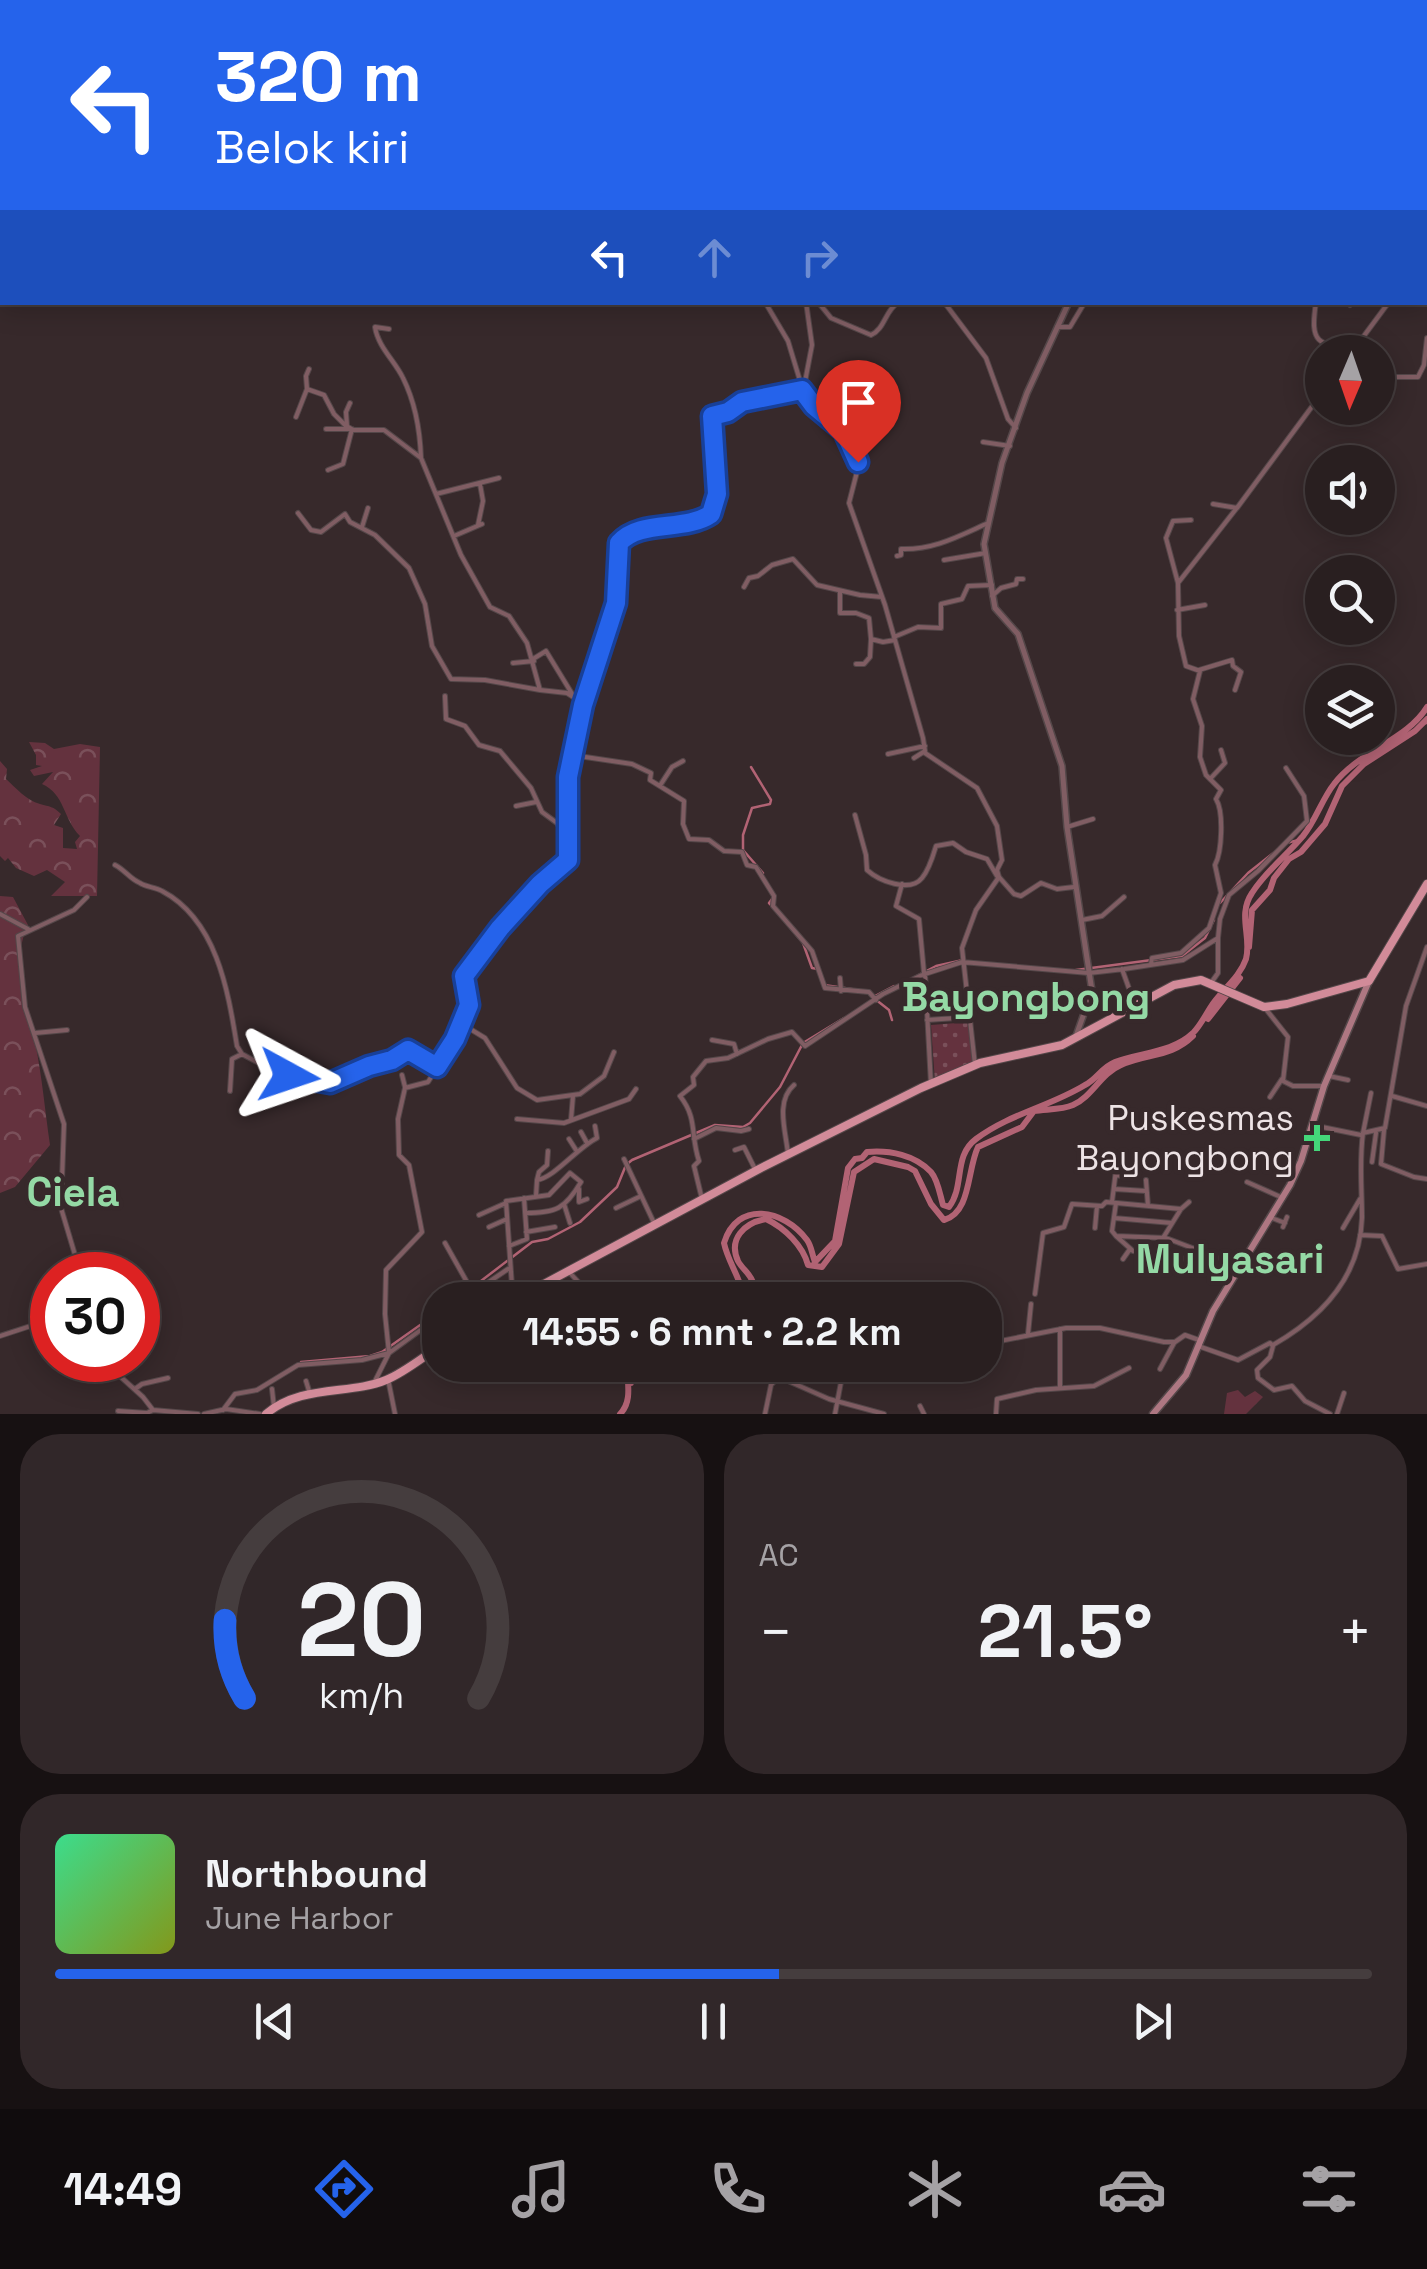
<!DOCTYPE html>
<html lang="id">
<head>
<meta charset="utf-8">
<style>
	body { margin:0; font-family:"Space Grotesk",sans-serif; background:#312729; color:#f1f3f6; height:100vh; display:flex; flex-direction:column; font-size:38px; white-space:nowrap }
	* { box-sizing:border-box; margin:0 }
	p { font-size:32px; color:#a5a2a5 }
	.icon { flex:none; width:55px; height:55px; fill:none; stroke:currentColor; stroke-width:2; stroke-linecap:round; stroke-linejoin:round }
	.map { position:relative; height:1414px; overflow:hidden }
	.sheet { display:flex; flex-direction:column; gap:20px; padding:20px; background:#171112; flex:1 }
	.sheet>* { flex:none }
	.banner { position:absolute; left:0px; top:0px; width:1428px; height:305px; box-shadow:0 5px 25px #0003,0 0 0 2px #453d3e; background:#2563eb; color:#fff; overflow:hidden }
	.needle { width:65px; rotate:182deg }
	.buttons { position:absolute; left:1305px; top:335px; display:grid; gap:20px }
	.buttons a { display:grid; place-items:center; width:90px; height:90px; border-radius:50%; background:#291f20; box-shadow:0 5px 25px #0003,0 0 0 2px #453d3e; font-size:50px }
	.speed { position:absolute; left:30px; top:1252px; display:flex; gap:20px; font-size:50px; font-weight:700; text-align:center }
	.speed>* { display:grid; place-content:center; width:130px; height:130px; border-radius:50%; background:#291f20; box-shadow:0 5px 25px #0003,0 0 0 2px #453d3e; line-height:1 }
	.speed .limit { border:15px solid #d22; background:#fff; color:#111 }
	.pin { position:absolute; display:grid; place-items:center; width:85px; height:85px; color:#fff; margin:-102px -42px; border-radius:50% 50% 50% 0; rotate:-45deg; box-shadow:0 0 10px #0007 }
	.pin .icon { rotate:45deg }
	.me { position:absolute; width:110px; margin:-55px; rotate:95deg; stroke-linejoin:round; filter:drop-shadow(0 0 8px #0008) }
	.turn { display:flex; align-items:center; gap:35px; height:210px; padding:0 50px; font-size:45px }
	.turn .icon { width:130px; height:130px; stroke-width:2.5 }
	.turn b { display:block; font-size:70px; line-height:85px }
	.lanes { display:flex; align-items:center; height:95px; padding:0 50px; background:#0003; justify-content:center; gap:50px; direction:ltr }
	.lanes .off { opacity:.35 }
	.big { font-size:75px; font-weight:700; line-height:1.1 }
	.sheet .tile { flex:1; display:flex; flex-direction:column; justify-content:center; gap:15px; min-width:0; padding:0 35px; border-radius:40px; background:#312729 }
	.sheet .dial { align-items:center; gap:0 }
	.dial svg { height:260px; overflow:visible; fill:none; stroke:#453d3e; stroke-width:7; stroke-linecap:round; text-anchor:middle }
	.dial text { fill:#f1f3f6; stroke:none }
	.song { display:flex; align-items:center; gap:30px }
	.cover { width:120px; height:120px; border-radius:15px; background:linear-gradient(135deg,hsl(150 70% 55%),hsl(70 70% 35%)) }
	.played { height:10px; border-radius:5px; background:linear-gradient(90deg,#2563eb 55%,#453d3e 55%) }
	.keys { display:flex; justify-content:space-around; direction:ltr }
	.heat { display:flex; justify-content:space-between; align-items:center; font-size:55px; direction:ltr }
	.sheet .tiles { flex:1; display:grid; gap:20px; grid-template-columns:1fr 1fr }
	.tile:last-child { grid-column:span 2 }
	.trip { position:absolute; left:422px; top:1282px; width:580px; height:100px; border-radius:40px; background:#291f20; box-shadow:0 5px 25px #0003,0 0 0 2px #453d3e; font-weight:700; line-height:100px; text-align:center }
	.tabs { display:flex; height:160px; justify-content:space-around; align-items:center; background:#100c0d; color:#a5a2a5 }
	.tabs .icon { width:70px; height:70px }
	.tabs .selected { color:#2563eb }
	.tabs b { font-size:45px; color:#f1f3f6 }
	.map>svg:first-child { display:block }
	.forest { fill:url(#forest-crowns) }
	.park { fill:url(#park-dots) }
	.lines { fill:none; stroke-linecap:round; stroke-linejoin:round }
	.stream { stroke:#b26374; stroke-width:2.5 }
	.river { stroke:#b26374; stroke-width:6 }
	.minor-casing { stroke:#544749; stroke-width:6 }
	.tertiary-casing { stroke:#544749; stroke-width:8 }
	.secondary-casing { stroke:#544749; stroke-width:9 }
	.primary-casing { stroke:#544749; stroke-width:10 }
	.minor { stroke:#805d63; stroke-width:4 }
	.tertiary { stroke:#805d63; stroke-width:5 }
	.secondary { stroke:#ae7782; stroke-width:6 }
	.primary { stroke:#d28b99; stroke-width:8 }
	.route-casing { stroke:#184099; stroke-width:25 }
	.route { stroke:#2563eb; stroke-width:18 }
	.poi-dot { fill:#44d77a; stroke:#37292b; stroke-width:4 }
	.labels { text-anchor:middle; stroke-width:9; stroke-linejoin:round; paint-order:stroke }
	.poi-label { font-size:35px; fill:#ede3e5; stroke:#37292b; text-anchor:end }
	.quarter-label { font-size:40px; font-weight:bold; fill:#94d9a5; stroke:#37292b }
</style>
</head>
<body>
<div class="map">
<svg width="1427" height="1414" viewBox="0 0 1427 1414">
	<defs>
		<pattern id="forest-crowns" width="20" height="18" patternUnits="userSpaceOnUse" patternTransform="scale(2.5)"><rect width="20" height="18" fill="#64323e"/><path d="M2 6a3 3 0 1 1 6 0M12 15a3 3 0 1 1 6 0" fill="none" stroke="#7a505a"/></pattern>
		<pattern id="park-dots" width="8" height="8" patternUnits="userSpaceOnUse" patternTransform="scale(2.5)"><rect width="8" height="8" fill="#64323e"/><path d="M2 2h.1M6 6h.1" fill="none" stroke="#7a505a" stroke-width="1.8" stroke-linecap="round"/></pattern>
	</defs>
	<rect width="100%" height="100%" fill="#37292b"/>
	<path class="forest" d="M29,742L45,743L54,749L80,744L100,747L97,896H51L65,882L47,870L34,876L16,868L8,858L5,861L0,856V761L7,769L6,779C16,788 26,800 40,804C50,807 53,806 61,814L54,825L63,828V848L77,849L75,842L80,836C63,819 65,794 42,784L53,772L34,776L30,770L42,766L36,765V755Z
		M0,896L13,897L28,925C10,962 27,1004 35,1042C42,1076 45,1111 50,1145L15,1187L0,1193Z
		M1238,1390L1245,1397L1255,1391L1263,1397L1246,1414H1224L1227,1393Z"/>
	<path class="park" d="M970,1022L975,1065L935,1082L931,1025Z"/>
	<g class="lines">
		<path class="stream" d="M1425,723H1427
			M751,767L771,800L770,804L752,808L743,835V850L763,873
			M1286,843L1299,840
			M772,899L769,903L777,911
			M1220,903L1248,873L1276,851
			M788,925L803,943L812,968L818,969
			M1076,970L1182,956L1205,938L1214,920
			M915,977L936,966L963,960
			M824,985L865,991
			M875,996L894,986
			M875,999L889,1010L892,1020
			M456,1300L532,1242L548,1239L580,1222L617,1187L626,1165L632,1160L715,1125L743,1127L750,1123L780,1087L803,1043L844,1018
			M301,1362L370,1356L382,1352L440,1311"/>
		<path class="river" d="M1249,947L1252,910L1270,890L1274,878L1289,859L1301,852L1325,824L1342,786L1364,764L1415,731L1427,719
			M1208,1019L1240,978
			M705,1300H714
			M743,1300C743,1281 728,1263 724,1243C737,1200 784,1209 807,1240C812,1247 812,1255 815,1262L835,1241L848,1168L855,1159L862,1158L867,1152C890,1150 915,1155 931,1172C938,1180 940,1195 943,1205L949,1207C965,1186 953,1156 976,1139C1009,1114 1051,1106 1085,1085C1097,1079 1102,1067 1115,1062C1141,1052 1172,1053 1193,1033C1200,1026 1205,1016 1210,1008C1221,990 1239,979 1246,959C1252,937 1237,915 1252,893C1266,871 1286,856 1303,836C1316,820 1322,799 1334,784C1359,751 1407,740 1427,707
			M752,1300C753,1295 754,1288 753,1283C751,1274 742,1269 738,1261C728,1239 744,1223 766,1219C785,1228 803,1246 808,1265L822,1267L839,1244L854,1172L874,1159L908,1167L915,1171L931,1204L944,1220C971,1213 967,1170 978,1147L1022,1127L1034,1111C1046,1109 1062,1110 1073,1105C1093,1096 1100,1074 1121,1065C1147,1053 1171,1058 1193,1036
			M631,1383L635,1365
			M620,1414C633,1401 627,1382 627,1365"/>
		<g class="minor-casing">
			<path id="minor" d="M1232,0L1233,2
				M686,2L690,0
				M708,2L712,0
				M766,2L772,0
				M1374,2L1377,0
				M1425,153H1427
				M1425,254L1427,251
				M765,302L788,341L804,394L844,431L852,445L859,464L849,503L885,605L923,738L925,751L914,758
				M818,302L831,318L871,335C885,329 885,310 899,302
				M944,302L986,358L1008,419L1016,428
				M1316,302C1310,343 1316,346 1357,347L1361,352
				M1348,302L1350,305
				M1057,327H1070L1085,302
				M389,329L375,327C378,347 395,361 403,378C416,404 420,430 421,458
				M1352,352L1389,302
				M309,369L306,376L307,389L324,395L334,414L345,425L353,430H384L421,458L461,555L490,607L509,616L527,643L540,690L567,693L581,702L583,710L568,777L566,838
				M1378,371L1392,377H1418L1424,365L1427,338
				M296,417L307,389
				M347,426L346,412L350,403
				M326,429H352L343,464L328,470
				M983,442L1010,446
				M436,494L499,478
				M1213,504L1237,508L1322,393
				M298,513L311,530L321,532L345,514L350,522L375,535L409,568L425,604L432,646L451,679L485,680L540,690
				M478,525L483,501L480,484
				M362,527L368,508
				M454,536L482,524
				M897,556L901,555V549C933,550 957,537 986,524
				M944,560L986,553
				M1178,583L1236,509
				M744,587L749,578L758,576L772,565L793,559L817,585L860,595L882,597
				M840,591V613H856L869,618L871,639L883,642L895,640
				M992,596L1001,588L1016,584L1017,579H1023
				M1177,610L1205,605
				M894,637L918,627L941,628V604L962,599L968,586L992,585
				M533,659L546,651L574,697
				M513,663L534,661
				M856,664H864L870,657L871,639
				M1199,670L1232,660L1233,666L1241,672L1235,690
				M583,705L615,603L619,543C640,519 684,531 711,514L717,494L713,416L728,412L745,401L799,391L804,387L812,345L806,302
				M925,753L977,788L997,826L1002,860L997,870L999,877L1014,894L1021,896L1041,883L1057,889L1074,887
				M888,754L925,746
				M572,755L632,764L651,773L650,780L684,801L683,824L689,839L709,840L724,851L742,852L747,865L756,867L774,896L773,906L812,951L825,988L869,992L876,1000
				M1210,779L1225,763L1221,750
				M661,784L672,767L683,761
				M516,806L536,802
				M855,815L866,855L867,870C879,881 910,893 922,878C929,870 933,856 936,846L953,843L966,852L987,859L997,876
				M1067,827L1093,819
				M115,865C125,870 130,879 140,883C146,887 155,887 162,891C217,920 228,991 237,1046L242,1054L270,1069L294,1079L328,1083L385,1062L408,1050L437,1067
				M902,884L896,906L919,919L924,973
				M0,914L28,929
				M1082,920L1102,916L1124,897
				M1151,964L1152,958L1181,953L1209,928L1221,893L1215,865C1222,852 1224,812 1216,799L1221,790L1206,775L1200,757L1202,726L1193,699L1200,671L1186,666L1179,636L1178,583L1166,538L1173,521L1191,520
				M1122,969L1131,994
				M840,978L841,991
				M1211,983L1218,973V938
				M1265,1008L1288,1037L1283,1081L1293,1086H1324
				M927,1020L971,1017
				M462,1024L485,1038L517,1088L537,1100L580,1094L604,1076L614,1052
				M35,1033L67,1030
				M712,1040L734,1044L737,1054
				M975,1065L962,948L976,910L999,877
				M402,1075L405,1087
				M1329,1076L1348,1080
				M931,1084L925,974L962,962L1089,973L1124,969L1183,960L1218,938L1220,919L1229,895L1258,871L1307,821L1304,796L1286,768
				M230,1091L232,1059L242,1054
				M1392,1096L1427,1106
				M1270,1097L1282,1079
				M517,1119L564,1123L629,1099L636,1089
				M571,1120L573,1096
				M1312,1125L1361,1135
				M1384,1130L1381,1164L1414,1177L1427,1179
				M581,1132L587,1143
				M1363,1133L1371,1093
				M569,1139L576,1150
				M694,1139L716,1128L741,1131L749,1129
				M735,1150L744,1147L756,1171
				M788,1154C786,1132 775,1101 794,1085
				M624,1159L655,1225
				M1372,1162L1376,1133
				M1116,1175L1127,1177
				M537,1180L539,1172L547,1165L548,1151
				M1146,1180L1148,1206
				M1247,1182L1283,1198
				M579,1189V1202L587,1199
				M1114,1189L1146,1191
				M536,1196L537,1180C554,1178 577,1148 597,1138L595,1126
				M702,1199L694,1166L699,1161C690,1134 698,1119 680,1096L694,1085L693,1077L706,1061L728,1058L768,1039L792,1032L805,1046L883,994L922,975
				M1112,1202L1117,1162
				M564,1204L570,1223
				M616,1208L641,1196
				M479,1215L506,1203
				M1114,1218L1172,1223
				M1272,1218L1285,1223
				M489,1227L507,1219
				M1283,1227L1287,1217
				M1095,1228L1097,1206
				M1343,1228L1360,1199
				M526,1232L555,1227
				M1360,1235L1382,1236L1398,1269L1427,1264
				M1116,1236L1112,1231L1116,1203
				M1163,1238L1181,1209L1189,1202
				M445,1243L472,1291
				M509,1246L527,1239L524,1198
				M1123,1259L1130,1249
				M1200,1269L1183,1258L1133,1251L1116,1236L1166,1238L1240,1266
				M570,1273L582,1286L616,1300
				M81,1275L61,1208L64,1124L25,1007L18,936L74,910L87,897
				M1035,1294L1043,1233L1064,1227L1072,1204L1102,1206L1106,1202L1181,1209
				M462,1300L508,1269
				M513,1300L506,1201L549,1195L570,1173L581,1182C565,1209 556,1213 525,1213
				M46,1310L52,1316
				M1028,1334L1031,1304
				M0,1336L52,1319
				M985,1344L1066,1328H1100L1164,1342H1175L1185,1335L1199,1340
				M1273,1345C1322,1317 1360,1277 1362,1218C1362,1189 1359,1162 1363,1133L1385,1128L1406,1006L1427,947
				M1201,1347L1238,1360L1270,1343L1273,1346L1270,1357L1257,1370L1258,1378L1274,1390L1292,1386L1305,1401L1330,1414
				M102,1360L143,1397L153,1410L198,1414
				M752,1365L829,1399L884,1414
				M898,1365L957,1379L964,1377L967,1365
				M1160,1369L1174,1343
				M785,1377L799,1372L806,1365
				M388,1379L395,1414
				M306,1381L310,1394
				M375,1381L389,1353L385,1314L386,1270L422,1232L409,1165L399,1155L398,1119L405,1088L428,1082L455,1039L469,1005L463,980L500,928L541,884L564,865L569,855L566,838L557,823L542,812L531,788L500,751L479,745L465,726L446,719L445,696
				M1060,1387V1329
				M135,1389L142,1384L168,1378
				M272,1389L274,1407
				M920,1406L924,1414
				M223,1410L235,1394L257,1390L298,1365L362,1360L389,1353L440,1316
				M118,1411L147,1413L153,1410
				M204,1414L226,1409L260,1414
				M765,1414L771,1385L779,1376
				M835,1414L841,1382L838,1365
				M996,1414L997,1399L1036,1390L1094,1386L1129,1368
				M1337,1414L1344,1393"/>
		</g>
		<g class="tertiary-casing">
			<path id="tertiary" d="M1109,2L1110,0
				M1069,302L1027,393L1002,463L984,544L995,608L1018,634L1062,766L1067,827L1092,991L1076,1036"/>
		</g>
		<g class="secondary-casing">
			<path id="secondary" d="M1153,1414L1186,1375L1213,1311L1290,1185L1301,1161L1324,1086L1369,981"/>
		</g>
		<g class="primary-casing">
			<path id="primary" d="M514,1300L761,1168L921,1088L980,1063L1062,1045L1174,985L1201,980L1264,1007L1287,1004L1369,981L1427,884
				M266,1414C301,1384 350,1395 386,1380C405,1372 423,1357 440,1346"/>
		</g>
		<use href="#minor" class="minor"/>
		<use href="#tertiary" class="tertiary"/>
		<use href="#secondary" class="secondary"/>
		<use href="#primary" class="primary"/>
	</g>
	<g class="lines">
		<g class="route-casing">
			<path id="route" d="M289,1076L330,1083L369,1066L392,1060L408,1050L437,1067L455,1039L469,1005L464,976L500,928L540,884L568,860V777L583,705L616,603L619,543C640,519 685,532 711,514L717,494L712,416L728,412L742,402L802,390L814,406L844,431L858,462"/>
		</g>
		<use href="#route" class="route"/>
	</g>
	<path class="poi-dot" d="M1312 1123h10v10h10v10h-10v10h-10v-10h-10v-10h10z"/>
	<g class="labels">
		<g class="poi-label">
			<text x="1294" y="1130">Puskesmas<tspan x="1294" dy="40">Bayongbong</tspan></text>
		</g>
		<g class="quarter-label">
			<text x="1026" y="1011">Bayongbong</text>
			<text x="73" y="1206">Ciela</text>
			<text x="1230" y="1273">Mulyasari</text>
		</g>
	</g>
</svg>
<div class="buttons">
<a><svg class="needle" viewBox="-14 -14 28 28"><path d="M0-13l5 13h-10z" fill="#e53935"/><path d="M0 13l5-13h-10z" fill="#a5a2a5"/></svg></a>
<a><svg class="icon" aria-label="sound" viewBox="0 0 24 24"><path d="M4 9h4l5-4v14l-5-4H4zM17 9q2 3 0 6"/></svg></a>
<a><svg class="icon" aria-label="search" viewBox="0 0 24 24"><circle cx="10" cy="10" r="6"/><path d="M15 15l6 6"/></svg></a>
<a><svg class="icon" aria-label="layers" viewBox="0 0 24 24"><path d="M12 4l9 5-9 5-9-5zM3 14l9 5 9-5"/></svg></a>
</div>
<div class="speed"><div class="limit">30</div></div>
<div class="pin" style="left:858px;top:462px;background:#d93025"><svg class="icon" aria-label="arrive" viewBox="0 0 24 24"><path d="M6 21V4h12l-3 4 3 4H6"/></svg></div>
<svg class="me" style="left:289px;top:1076px" viewBox="-20 -20 40 40"><path d="M0-17L14 15 0 8-14 15z" fill="#2563eb" stroke="#fff" stroke-width="4"/></svg>
<div class="trip">14:55 · 6 mnt · 2.2 km</div>
<div class="banner">
<div class="turn"><svg class="icon" aria-label="left" viewBox="0 0 24 24"><path d="M17 20v-9H6M10 6l-5 5 5 5"/></svg><div><b>320 m</b>Belok kiri</div></div>
<div class="lanes"><svg class="icon" aria-label="left" viewBox="0 0 24 24"><path d="M17 20v-9H6M10 6l-5 5 5 5"/></svg><svg class="icon off" aria-label="ahead" viewBox="0 0 24 24"><path d="M12 20V5M6 11l6-6 6 6"/></svg><svg class="icon off" aria-label="right" viewBox="0 0 24 24"><path d="M7 20v-9h11M14 6l5 5-5 5"/></svg></div>
</div>
</div>
<section class="sheet">
<div class="tiles">
<div class="tile dial"><svg viewBox="0 0 100 80">
<path d="M14 69A42 42 0 1 1 86 69"/>
<path d="M14 69A42 42 0 0 1 8 45" stroke="#2563eb"/>
<text x="50" y="56" font-size="32" font-weight="700">20</text>
<text x="50" y="72" font-size="11">km/h</text>
</svg></div>
<div class="tile"><p>AC</p>
<div class="heat"><a>−</a><b class="big">21.5°</b><a>+</a></div>
</div>
<div class="tile">
<div class="song"><i class="cover"></i><div><b>Northbound</b><p>June Harbor</p></div></div>
<div class="played"></div>
<div class="keys"><svg class="icon" aria-label="previous" viewBox="0 0 24 24"><path d="M18 5L8 12l10 7zM5 5v14"/></svg><svg class="icon" aria-label="pause" viewBox="0 0 24 24"><path d="M8 5v14M16 5v14"/></svg><svg class="icon" aria-label="next" viewBox="0 0 24 24"><path d="M6 5l10 7-10 7zM19 5v14"/></svg></div>
</div>
</div>
</section>
<nav class="tabs">
<b>14:49</b>
<svg class="icon selected" aria-label="directions" viewBox="0 0 24 24"><path d="M12 3l9 9-9 9-9-9zM9 14v-3h6M13 9l2 2-2 2"/></svg>
<svg class="icon" aria-label="music" viewBox="0 0 24 24"><path d="M9 18V5l10-2v13"/><circle cx="6" cy="18" r="3"/><circle cx="16" cy="16" r="3"/></svg>
<svg class="icon" aria-label="phone" viewBox="0 0 24 24"><path d="M5 4h4l2 5-3 2q2 4 5 5l2-3 5 2v4C11 20 4 13 5 4z"/></svg>
<svg class="icon" aria-label="climate" viewBox="0 0 24 24"><path d="M12 3v18M4 7l16 10M4 17L20 7"/></svg>
<svg class="icon" aria-label="car" viewBox="0 0 24 24"><path d="M5 17H2v-5l4-1 3-4h7l3 4 3 1v5h-3M9 17h6M6 11h13"/><circle cx="7" cy="17" r="2"/><circle cx="17" cy="17" r="2"/></svg>
<svg class="icon" aria-label="filters" viewBox="0 0 24 24"><path d="M4 7h16M4 17h16"/><circle cx="9" cy="7" r="2"/><circle cx="15" cy="17" r="2"/></svg>
</nav>
</body>
</html>
